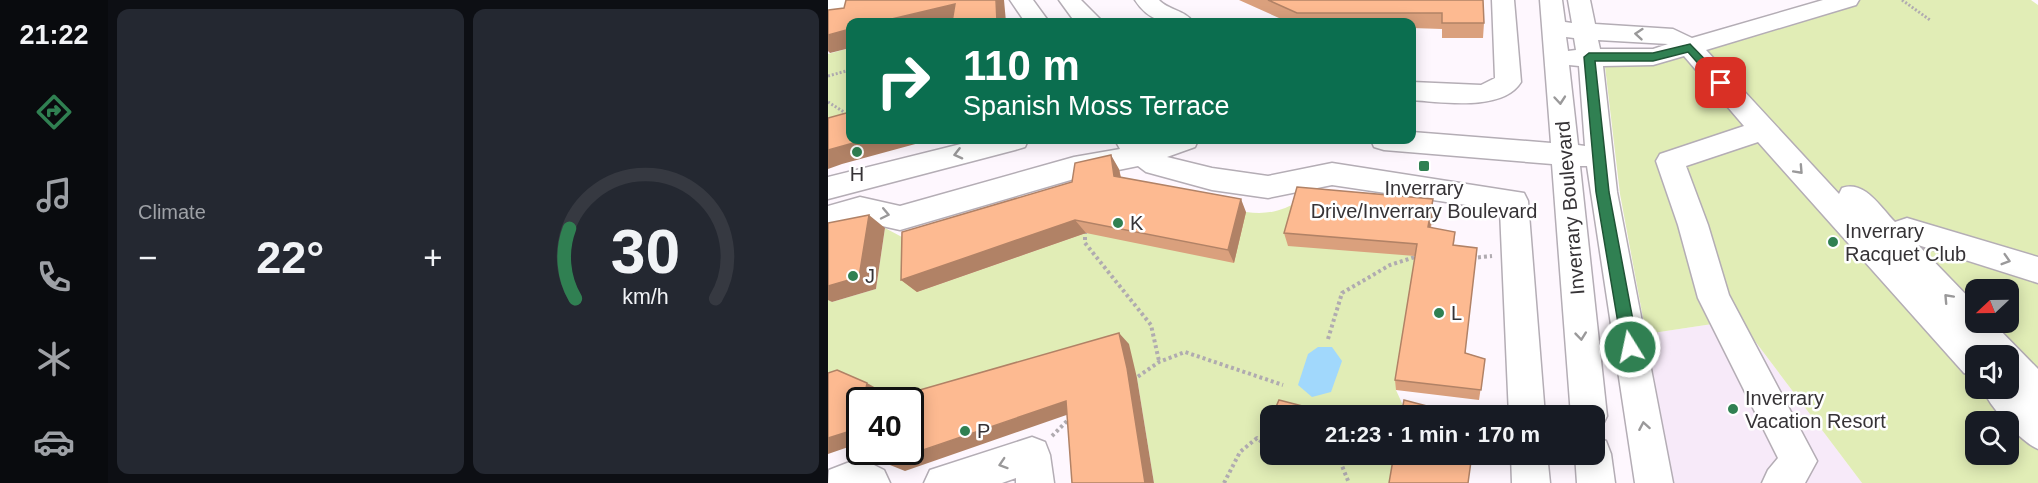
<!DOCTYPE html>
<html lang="en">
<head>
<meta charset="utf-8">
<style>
	body { margin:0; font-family:Helvetica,sans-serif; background:#242831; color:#f1f3f6; height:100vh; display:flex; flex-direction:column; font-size:22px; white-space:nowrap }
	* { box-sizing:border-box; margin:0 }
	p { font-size:20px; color:#9ea1a6 }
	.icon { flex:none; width:33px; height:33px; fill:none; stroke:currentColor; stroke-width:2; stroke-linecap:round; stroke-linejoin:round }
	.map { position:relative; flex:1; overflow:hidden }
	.details { display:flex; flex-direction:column; gap:9px; padding:9px; background:#0d0f14; width:720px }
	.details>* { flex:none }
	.banner { position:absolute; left:18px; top:18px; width:570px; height:126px; border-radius:12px; box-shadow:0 3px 15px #0003; background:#0b6e4f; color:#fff; overflow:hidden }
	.needle { width:39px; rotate:248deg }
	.fabs { position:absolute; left:1137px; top:279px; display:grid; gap:12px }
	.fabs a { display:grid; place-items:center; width:54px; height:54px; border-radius:12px; background:#171b24; box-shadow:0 3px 15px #0003; font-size:30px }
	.speed { position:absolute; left:18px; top:387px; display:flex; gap:12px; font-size:30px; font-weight:700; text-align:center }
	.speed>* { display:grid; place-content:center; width:78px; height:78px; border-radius:50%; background:#171b24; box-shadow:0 3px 15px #0003; line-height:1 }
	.speed .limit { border:3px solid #111; border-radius:9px; background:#fff; color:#111 }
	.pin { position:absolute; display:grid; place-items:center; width:51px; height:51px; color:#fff; margin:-26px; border-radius:12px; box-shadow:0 3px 9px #0006 }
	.me { position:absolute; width:66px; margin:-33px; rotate:350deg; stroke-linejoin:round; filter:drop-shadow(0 0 4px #0008) }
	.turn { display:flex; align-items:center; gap:21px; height:126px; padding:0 18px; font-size:27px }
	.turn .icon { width:78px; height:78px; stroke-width:2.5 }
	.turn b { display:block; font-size:42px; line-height:51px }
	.big { font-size:45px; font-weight:700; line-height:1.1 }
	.details .card { flex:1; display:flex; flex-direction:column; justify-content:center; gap:9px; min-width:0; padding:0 21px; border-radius:12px; background:#242831 }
	.details .dial { align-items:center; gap:0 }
	.dial svg { height:156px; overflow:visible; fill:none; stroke:#363941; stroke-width:7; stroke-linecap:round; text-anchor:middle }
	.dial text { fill:#f1f3f6; stroke:none }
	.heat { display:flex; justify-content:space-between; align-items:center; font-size:33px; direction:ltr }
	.details .tiles { flex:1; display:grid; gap:9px; grid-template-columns:repeat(2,1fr) }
	.trip { position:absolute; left:432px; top:405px; width:345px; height:60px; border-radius:12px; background:#171b24; box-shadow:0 3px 15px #0003; font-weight:700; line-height:60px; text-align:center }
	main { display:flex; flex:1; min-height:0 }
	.dock { display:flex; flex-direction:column; width:108px; justify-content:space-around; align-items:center; background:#090b0e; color:#9ea1a6 }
	.dock .icon { width:42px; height:42px }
	.dock .active { color:#308052 }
	.dock b { font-size:27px; color:#f1f3f6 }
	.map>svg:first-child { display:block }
	.built { fill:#f7eaf9 }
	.green { fill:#e1edb6; fill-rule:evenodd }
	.water { fill:#a1d8fc }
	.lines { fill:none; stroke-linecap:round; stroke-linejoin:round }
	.minor-casing { stroke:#b4adb5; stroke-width:3 }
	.path-far1 { stroke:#b0abb0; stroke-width:3; stroke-dasharray:2 2; stroke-linecap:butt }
	.path { stroke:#b0abb0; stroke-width:4; stroke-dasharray:3 3; stroke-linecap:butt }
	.minor { fill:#fff; fill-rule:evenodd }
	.wall { fill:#daa07d }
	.shaded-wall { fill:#b18266 }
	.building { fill:#fdba91; stroke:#b18266; stroke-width:1.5 }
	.oneway { stroke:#9a999a }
	.route { fill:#308052; stroke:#1f5335; stroke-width:1.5 }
	.poi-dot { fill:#308052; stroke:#fff; stroke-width:2 }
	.labels { text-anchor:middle; stroke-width:5; stroke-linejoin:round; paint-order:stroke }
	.poi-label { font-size:20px; fill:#363336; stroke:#fff; text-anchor:start }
	.street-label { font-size:20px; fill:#363336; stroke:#fff }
</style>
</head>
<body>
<main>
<nav class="dock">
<b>21:22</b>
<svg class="icon active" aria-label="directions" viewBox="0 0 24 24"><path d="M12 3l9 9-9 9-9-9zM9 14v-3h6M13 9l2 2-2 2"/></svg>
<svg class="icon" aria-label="music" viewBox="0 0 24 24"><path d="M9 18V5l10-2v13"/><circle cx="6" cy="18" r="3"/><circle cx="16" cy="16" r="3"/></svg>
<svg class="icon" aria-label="phone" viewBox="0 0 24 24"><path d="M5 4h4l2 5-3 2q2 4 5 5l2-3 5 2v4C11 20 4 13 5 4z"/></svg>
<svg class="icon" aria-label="climate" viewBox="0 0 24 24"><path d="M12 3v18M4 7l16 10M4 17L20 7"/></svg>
<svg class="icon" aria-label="car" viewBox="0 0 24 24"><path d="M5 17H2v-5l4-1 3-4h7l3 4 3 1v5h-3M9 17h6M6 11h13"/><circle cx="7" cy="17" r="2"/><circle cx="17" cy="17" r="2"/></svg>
</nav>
<section class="details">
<div class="tiles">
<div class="card"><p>Climate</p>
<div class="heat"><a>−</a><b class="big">22°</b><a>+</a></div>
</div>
<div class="card dial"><svg viewBox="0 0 100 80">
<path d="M14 69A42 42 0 1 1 86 69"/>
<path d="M14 69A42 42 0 0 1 11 33" stroke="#308052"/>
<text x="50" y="56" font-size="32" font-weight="700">30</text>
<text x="50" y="72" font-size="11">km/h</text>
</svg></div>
</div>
</section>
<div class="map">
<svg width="1210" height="483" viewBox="0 0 1210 483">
	<rect width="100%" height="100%" fill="#fef7fe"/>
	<path class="built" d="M911,320L1034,483H846L818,334Z"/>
	<path class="green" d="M1022,0H1203L1210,5V483H1034L911,320L818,334L792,194L776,58L786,59ZM1148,290H1180V322H1148ZM1148,356H1180V388H1148ZM1148,422H1180V454H1148Z
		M22,48V131L0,120V54Z
		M473,200L590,257L568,390L577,410L576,415L442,416V454L569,455L564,483H326L309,378L82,400H68L29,380L0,390V299L4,302L48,289L57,228L89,245V292L258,233L418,212C440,215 454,211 473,200Z"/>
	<path class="water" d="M490,347H504L514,361L503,392L484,397L470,385L480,354Z"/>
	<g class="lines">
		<g class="minor-casing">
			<path id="minor" d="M0,0H31L28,5L0,19Z
				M182,0H205L221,22H197Z
				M231,0H253L275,22H247Z
				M307,0H331C340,10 357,10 365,22C340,25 321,22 307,0Z
				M664,0H686L693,82C675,112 613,102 584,100V82L653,85L667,78Z
				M712,0H734L737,22L744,23L740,0H762L767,24L845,29L864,38L995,0H1031L1028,5L878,50L1011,194L1014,188C1037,180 1052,207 1067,222L1079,218L1210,257V283L1090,245L1148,305V322H1164L1210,369V449C1192,441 1162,407 1154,388H1180V356H1148V377L1136,373L930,142L858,166L880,225L901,295L989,461L977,483H934L940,470L950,458L870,298L850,225L828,161L832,154L916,126L856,56L825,65L775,66L789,192L845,483H807L759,166H752L779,416L773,428L766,431V416H743L724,164L556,150L546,147L543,140H584V132L723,143ZM738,37L746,38L748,50L740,51ZM770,40L840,44L825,49H772ZM741,65L751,66L757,146L750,145Z
				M149,140H200L197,147L187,150L0,199V177Z
				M287,140H316L319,143L328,140H370L367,147L339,157L384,168L440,176L504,163L696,193L700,201L717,416H681L672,210L504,185L440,198L384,190L318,172L310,166L246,179L72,230L32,221L0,230V206L32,197L72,206L246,157L292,149Z
				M766,436L778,441L783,454L787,483H749L747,454H766Z
				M204,437L217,442L222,455L226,483H188V478L174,483H96L102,470Z
				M683,454H719L722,483H684Z
				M32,458L56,470L62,483H0L1,470Z"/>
		</g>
		<path class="path-far1" d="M1074,0L1102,20
			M0,76L22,70
			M0,102L16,112V118"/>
		<path class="path" d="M602,230L607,211
			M257,231V243L323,325L331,361
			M644,258L664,256
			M500,339L514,293L562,265L590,256
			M305,380L331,362L357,352L455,385
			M224,436L242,418
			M477,454L512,461L521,483
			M396,483L412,452L429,438L436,444"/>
		<use href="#minor" class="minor"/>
	</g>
	<path class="wall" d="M411,0H655L656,23L655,38H614V29L584,28V22H460Z
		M291,169L293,177L418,212L406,263L258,233L89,292L73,280Z
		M605,212L603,228L627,232L626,245L638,353L657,359L651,400L568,390L567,380L587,256L460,246L456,233Z
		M442,418V446L436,444L433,439Z"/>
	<path class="shaded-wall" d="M168,0H176L178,22H169Z
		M127,4L124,22H51Z
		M22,29V48L2,53L0,51V35Z
		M36,140H102L14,164L0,169V150Z
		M283,155L291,169L295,190L286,176Z
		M413,199L418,212L406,263L400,250Z
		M605,199V212L600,240V227Z
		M41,215L57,228L48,289L4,302L0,300V286Z
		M247,220L258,233L89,292L73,280Z
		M291,333L301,344L309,378L326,483H317Z
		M39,383L57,393L56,400H36Z
		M238,401L250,411L77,471L57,463Z
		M32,428V443L0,454V438Z"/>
	<path class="building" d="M18,0H168L169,22H124L127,4L51,22H22V29L0,35V10L16,8Z
		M440,0H655L656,23H614V13H469Z
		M22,112V140H36L0,150V118Z
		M283,155L286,176L413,199L400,250L247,220L73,280L74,232L244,182L247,163Z
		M469,187L605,199L600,227L627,232L625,245L649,248L637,353L657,359L653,390L567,380L589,244L456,233Z
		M41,215L31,277L0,286V223Z
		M291,333L299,368L317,483H244L238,401L57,463L58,452H82V400H60V399Z
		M9,370L39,383L36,400H32V428L0,438V373Z
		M451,400L494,411L492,416H444Z
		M576,400L637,416H573Z
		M442,418V442L433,439Z
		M566,454H644L640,483H561Z"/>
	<defs><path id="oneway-chevron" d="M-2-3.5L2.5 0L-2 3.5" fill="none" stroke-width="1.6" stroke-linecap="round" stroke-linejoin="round" transform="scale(1.5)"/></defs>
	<g class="oneway">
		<use href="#oneway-chevron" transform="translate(811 34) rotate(-175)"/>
		<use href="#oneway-chevron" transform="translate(732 100) rotate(85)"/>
		<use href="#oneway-chevron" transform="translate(130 154) rotate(166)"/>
		<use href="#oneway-chevron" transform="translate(971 170) rotate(47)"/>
		<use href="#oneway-chevron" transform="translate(57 214) rotate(12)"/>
		<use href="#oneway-chevron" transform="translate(1178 260) rotate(17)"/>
		<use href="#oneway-chevron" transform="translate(1120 298) rotate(-133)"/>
		<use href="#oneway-chevron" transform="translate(753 336) rotate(84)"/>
		<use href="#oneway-chevron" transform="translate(816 426) rotate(-100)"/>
		<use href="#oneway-chevron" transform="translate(175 464) rotate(162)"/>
	</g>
	<path class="route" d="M862,44L897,80V85H889L860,52L825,61H767L781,192L810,347L807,352L802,354L797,352L794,347L768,192L756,57L761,53H825Z"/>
	<g class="poi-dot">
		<circle cx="29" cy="152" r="6"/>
		<rect x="590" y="160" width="12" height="12" rx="3"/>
		<circle cx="290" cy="223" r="6"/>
		<circle cx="1005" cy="242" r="6"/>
		<circle cx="25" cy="276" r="6"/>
		<circle cx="611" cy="313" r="6"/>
		<circle cx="905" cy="409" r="6"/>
		<circle cx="137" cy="431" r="6"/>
	</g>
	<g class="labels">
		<g class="poi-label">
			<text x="29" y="181" text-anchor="middle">H</text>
			<text x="596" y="195" text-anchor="middle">Inverrary<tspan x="596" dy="23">Drive/Inverrary Boulevard</tspan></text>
			<text x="302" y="230">K</text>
			<text x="1017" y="238">Inverrary<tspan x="1017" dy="23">Racquet Club</tspan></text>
			<text x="37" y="283">J</text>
			<text x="623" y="320">L</text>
			<text x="917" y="405">Inverrary<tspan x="917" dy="23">Vacation Resort</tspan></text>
			<text x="149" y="438">P</text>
		</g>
		<g class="street-label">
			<text transform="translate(742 208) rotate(-95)" y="7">Inverrary Boulevard</text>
		</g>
	</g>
</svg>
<div class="fabs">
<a><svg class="needle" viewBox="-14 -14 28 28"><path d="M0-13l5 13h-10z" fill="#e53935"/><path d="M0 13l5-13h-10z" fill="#9ea1a6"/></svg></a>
<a><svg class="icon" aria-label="sound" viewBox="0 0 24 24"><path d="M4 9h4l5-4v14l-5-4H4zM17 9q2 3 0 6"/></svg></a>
<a><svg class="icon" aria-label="search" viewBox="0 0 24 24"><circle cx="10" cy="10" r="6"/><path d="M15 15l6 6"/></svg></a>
</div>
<div class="speed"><div class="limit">40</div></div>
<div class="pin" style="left:893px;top:83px;background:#d93025"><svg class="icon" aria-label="arrive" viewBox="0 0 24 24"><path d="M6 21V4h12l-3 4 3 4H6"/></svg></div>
<svg class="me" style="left:802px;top:347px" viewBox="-20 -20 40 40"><circle r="17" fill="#308052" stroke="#fff" stroke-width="3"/><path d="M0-11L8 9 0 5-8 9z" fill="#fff"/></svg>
<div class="trip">21:23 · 1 min · 170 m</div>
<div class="banner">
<div class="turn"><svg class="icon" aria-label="right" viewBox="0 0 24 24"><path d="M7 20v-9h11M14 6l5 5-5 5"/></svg><div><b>110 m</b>Spanish Moss Terrace</div></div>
</div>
</div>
</main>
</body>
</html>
